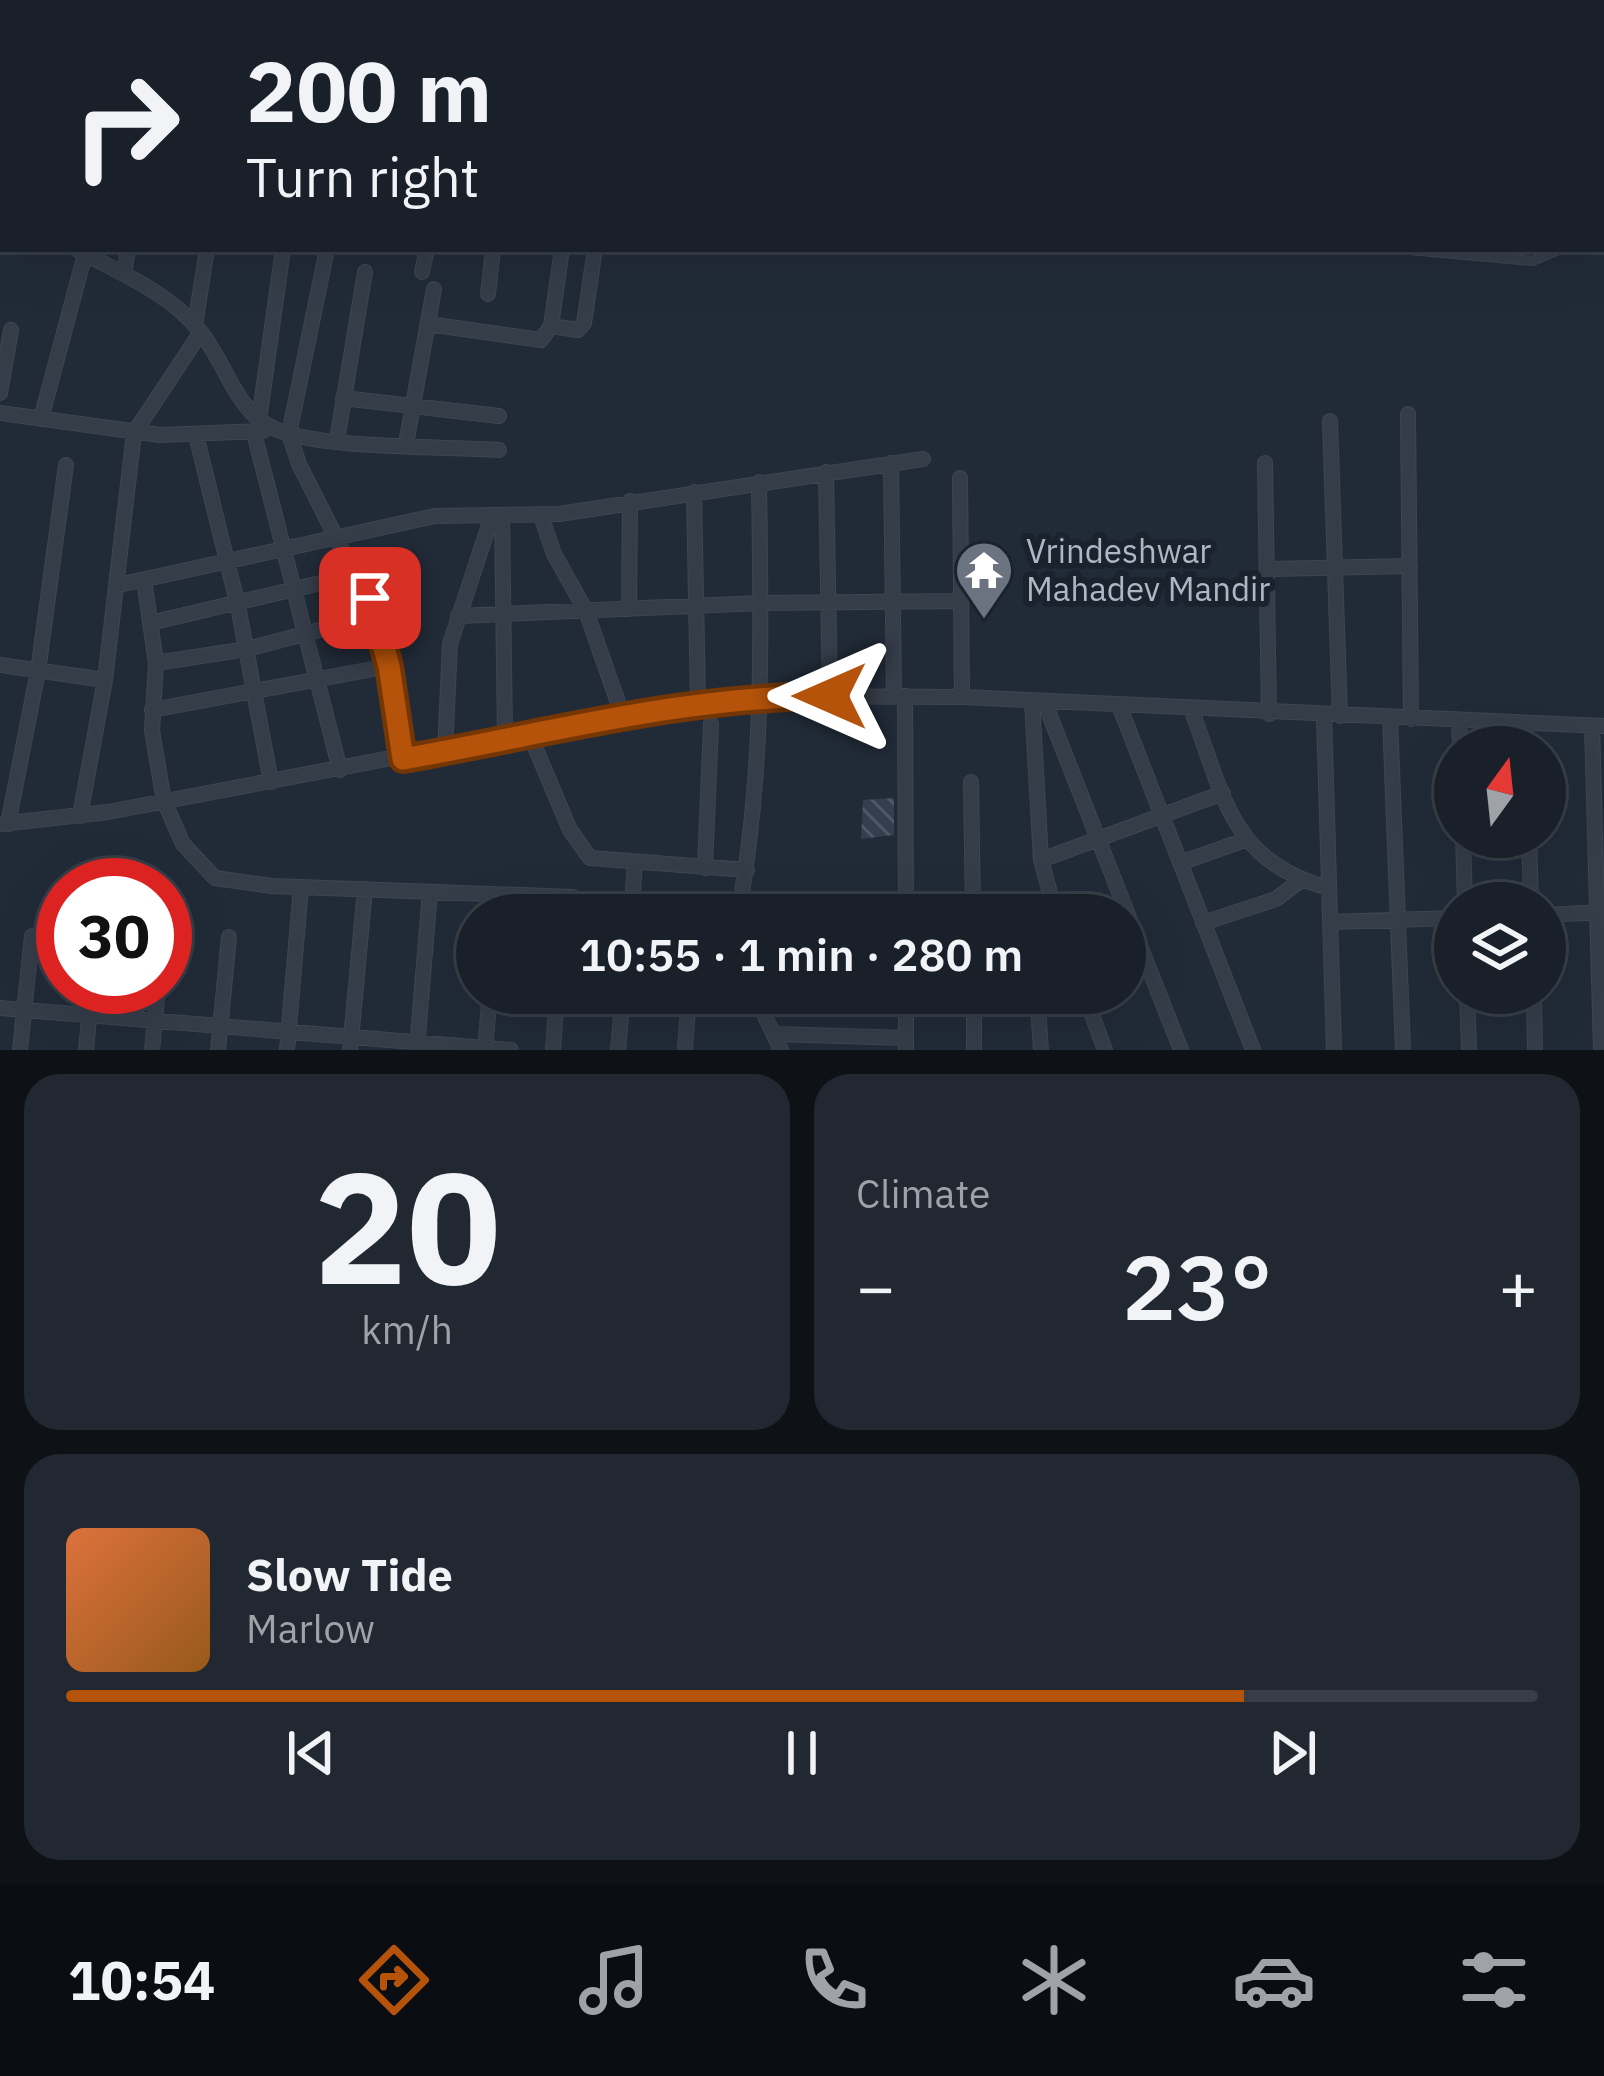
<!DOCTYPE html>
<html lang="en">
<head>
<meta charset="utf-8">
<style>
	body { margin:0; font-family:"IBM Plex Sans",sans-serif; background:#222832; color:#f1f3f6; height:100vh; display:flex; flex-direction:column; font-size:45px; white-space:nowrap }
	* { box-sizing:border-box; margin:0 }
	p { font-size:39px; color:#9fa3a8 }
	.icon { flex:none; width:66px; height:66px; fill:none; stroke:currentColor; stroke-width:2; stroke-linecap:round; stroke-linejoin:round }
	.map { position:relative; height:1050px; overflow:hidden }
	.drawer { display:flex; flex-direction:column; gap:24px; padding:24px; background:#0e1217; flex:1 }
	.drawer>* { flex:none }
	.hud { position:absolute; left:0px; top:0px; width:1605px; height:252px; box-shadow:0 12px 48px #0002,0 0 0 3px #373e47; background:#19202a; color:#f1f3f6; overflow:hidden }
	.needle { width:78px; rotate:15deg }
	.fabs { position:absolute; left:1434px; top:726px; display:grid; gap:24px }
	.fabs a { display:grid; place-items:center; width:132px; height:132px; border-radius:50%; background:#19202a; box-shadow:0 12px 48px #0002,0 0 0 3px #373e47; font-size:60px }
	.speed { position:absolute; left:36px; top:858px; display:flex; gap:24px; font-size:60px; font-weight:700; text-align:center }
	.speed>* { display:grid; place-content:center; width:156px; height:156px; border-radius:50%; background:#19202a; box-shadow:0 12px 48px #0002,0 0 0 3px #373e47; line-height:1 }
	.speed .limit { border:18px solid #d22; background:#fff; color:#111 }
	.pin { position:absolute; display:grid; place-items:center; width:102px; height:102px; color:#fff; margin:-51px; border-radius:24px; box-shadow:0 6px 18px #0006 }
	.me { position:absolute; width:132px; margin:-66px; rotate:270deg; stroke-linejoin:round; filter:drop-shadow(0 0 9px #0008) }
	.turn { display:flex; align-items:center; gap:42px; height:252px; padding:0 48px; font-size:54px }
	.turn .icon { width:156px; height:156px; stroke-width:2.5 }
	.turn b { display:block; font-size:84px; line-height:102px }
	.big { font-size:90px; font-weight:600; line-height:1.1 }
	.drawer .card { flex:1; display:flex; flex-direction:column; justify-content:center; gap:18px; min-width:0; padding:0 42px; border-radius:36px; background:#222832 }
	.drawer .dial { align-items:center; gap:0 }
	.dial b { font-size:156px; line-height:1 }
	.song { display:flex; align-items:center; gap:36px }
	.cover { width:144px; height:144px; border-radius:18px; background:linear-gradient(135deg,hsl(20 70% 55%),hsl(30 70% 35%)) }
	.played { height:12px; border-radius:6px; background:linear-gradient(90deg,#b45309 80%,#373e47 80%) }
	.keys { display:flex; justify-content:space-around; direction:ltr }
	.heat { display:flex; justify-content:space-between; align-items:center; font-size:66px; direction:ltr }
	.drawer .tiles { flex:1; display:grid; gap:24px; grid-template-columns:1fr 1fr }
	.card:last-child { grid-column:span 2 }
	.trip { position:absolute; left:456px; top:894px; width:690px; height:120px; border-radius:60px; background:#19202a; box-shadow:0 12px 48px #0002,0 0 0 3px #373e47; font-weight:600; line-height:120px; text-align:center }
	.tabs { display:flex; height:192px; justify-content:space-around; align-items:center; background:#0a0d11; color:#9fa3a8 }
	.tabs .icon { width:84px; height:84px }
	.tabs .on { color:#b45309 }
	.tabs b { font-size:54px; color:#f1f3f6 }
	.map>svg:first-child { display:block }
	.building { fill:url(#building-back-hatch) }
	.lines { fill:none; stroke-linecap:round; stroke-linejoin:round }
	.service-casing { stroke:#3e4652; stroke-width:10 }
	.minor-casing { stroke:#3e4652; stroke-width:16 }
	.service { stroke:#353d49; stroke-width:8 }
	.minor { stroke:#353d49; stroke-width:14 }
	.route-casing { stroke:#753606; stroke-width:30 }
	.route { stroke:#b45309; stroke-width:21 }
	.labels { text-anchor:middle; stroke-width:12; stroke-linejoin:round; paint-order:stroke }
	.poi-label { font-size:33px; fill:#afb7c5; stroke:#1a222d; text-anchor:start }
</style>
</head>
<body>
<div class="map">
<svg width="1604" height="1050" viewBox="0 0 1604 1050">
	<defs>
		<pattern id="building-back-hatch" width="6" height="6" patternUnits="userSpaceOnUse" patternTransform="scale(3)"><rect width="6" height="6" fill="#333e4f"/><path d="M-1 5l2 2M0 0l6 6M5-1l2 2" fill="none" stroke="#4e5867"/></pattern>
	</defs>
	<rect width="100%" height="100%" fill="#212b38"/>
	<path class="building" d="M894,798V835L861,839L863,800Z"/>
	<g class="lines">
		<g class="service-casing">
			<path id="service" d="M1384,3V0
				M1508,3V0
				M1583,3V0
				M1398,249L1533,261L1561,249"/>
		</g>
		<g class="minor-casing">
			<path id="minor" d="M550,0L571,3
				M669,0L670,3
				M723,0L724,3
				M777,0L778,3
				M851,0L852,3
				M971,0V3
				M1043,0V3
				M1111,0L1112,3
				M1174,0L1175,3
				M1241,0V3
				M123,3V0
				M222,3V0
				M299,3L300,0
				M383,3L384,0
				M454,3L455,0
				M524,3V0
				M594,3L595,0
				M628,3L629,0
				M870,3V0
				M0,20L3,21
				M0,215L3,216
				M76,249C119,273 167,291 199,330C224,359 234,407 269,426C311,450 445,446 499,450
				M327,249L289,434L299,464L380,625L403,759
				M422,272L427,249
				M124,274L128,249
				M488,294L493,249
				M428,324L541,340L551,326L562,249
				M195,325L207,249
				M551,326L578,330L584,323L595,249
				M0,393L11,330
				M343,398L499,416
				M0,413L160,435L263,431
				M1408,414L1411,719
				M41,419L85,254
				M259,420L283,249
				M1330,421L1340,716
				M254,433L340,770
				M196,435L238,606L271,782
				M337,440L365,272
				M406,444L434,289
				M891,463L894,697
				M1265,463L1269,714
				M826,472L830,696
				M960,478L962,697
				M694,492L698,703
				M502,516L505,738
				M541,516L554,554L586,611L622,714
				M1267,569L1410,566
				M144,580L156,663L152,731L164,801L183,844L215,878L272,886L573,897
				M118,585L435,516L559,514L923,459
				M629,609L630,501
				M458,616L761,603L961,601
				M150,623L359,574
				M156,663L247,649L376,615
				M0,665L105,680
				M905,696L906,915
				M1032,701L1041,860L1056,915
				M1044,701L1181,1050
				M1119,705L1253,1050
				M1191,709C1224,795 1230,862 1329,888
				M152,710L389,666
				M1324,716L1334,1050
				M1390,718L1403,1050
				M1459,720L1460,747
				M1526,723L1527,747
				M1592,726L1601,1050
				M529,733L570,830L590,858L747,870
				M445,751L450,644L492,516
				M971,782L973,915
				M80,816L105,680L134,433L201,332
				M0,824L108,812L622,714L763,696L962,697L1604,726
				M8,824L38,671L66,465
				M1463,837L1465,903
				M1529,837L1531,903
				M1041,860L1223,793
				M1180,863L1245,840
				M705,868L711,724
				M497,915L498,895
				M563,915L564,911
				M631,915L635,864
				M695,915L696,910
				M738,915C765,770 761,628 759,482
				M1545,915L1604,912
				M1330,922L1455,918
				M1203,923L1276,899L1300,881
				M754,993L781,1050
				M974,993V1050
				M1037,993L1041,1050
				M1084,993L1105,1050
				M1467,993L1469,1050
				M1534,993L1535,1050
				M0,1008L511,1050
				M774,1034L906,1038
				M417,1048L430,892
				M20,1050L32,936
				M86,1050L92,987
				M152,1050L158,987
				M218,1050L229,937
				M287,1050L301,887
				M350,1050L365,889
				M485,1050L490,993
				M553,1050L557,993
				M618,1050L623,993
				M685,1050L689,993
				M906,1050V993"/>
		</g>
		<use href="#service" class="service"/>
		<use href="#minor" class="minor"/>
	</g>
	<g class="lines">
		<g class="route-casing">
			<path id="route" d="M370,598L389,666L403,759C546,734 683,696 830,696"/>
		</g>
		<use href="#route" class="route"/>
	</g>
	<defs>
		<g id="temple-pin" transform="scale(3)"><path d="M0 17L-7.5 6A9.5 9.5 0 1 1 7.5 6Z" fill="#6b7280" stroke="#1a222d"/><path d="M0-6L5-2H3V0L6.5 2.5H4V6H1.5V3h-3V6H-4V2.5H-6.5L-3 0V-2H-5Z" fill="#fff"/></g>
	</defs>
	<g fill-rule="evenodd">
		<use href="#temple-pin" x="984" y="570"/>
	</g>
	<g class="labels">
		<g class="poi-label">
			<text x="1026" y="563">Vrindeshwar<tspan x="1026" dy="38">Mahadev Mandir</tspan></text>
		</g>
	</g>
</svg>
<div class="fabs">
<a><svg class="needle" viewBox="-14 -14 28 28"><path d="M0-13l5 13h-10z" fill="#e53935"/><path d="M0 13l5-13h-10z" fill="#9fa3a8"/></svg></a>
<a><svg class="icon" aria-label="layers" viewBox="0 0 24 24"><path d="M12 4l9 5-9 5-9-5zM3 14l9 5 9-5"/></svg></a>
</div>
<div class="speed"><div class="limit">30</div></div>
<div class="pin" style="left:370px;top:598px;background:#d93025"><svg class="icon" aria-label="arrive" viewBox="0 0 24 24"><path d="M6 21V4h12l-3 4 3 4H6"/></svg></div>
<svg class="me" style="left:830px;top:696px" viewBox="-20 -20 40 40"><path d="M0-17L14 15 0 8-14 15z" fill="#b45309" stroke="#fff" stroke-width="4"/></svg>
<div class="trip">10:55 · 1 min · 280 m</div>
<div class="hud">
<div class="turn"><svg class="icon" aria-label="right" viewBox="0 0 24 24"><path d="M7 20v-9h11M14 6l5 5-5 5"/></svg><div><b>200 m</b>Turn right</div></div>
</div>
</div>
<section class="drawer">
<div class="tiles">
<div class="card dial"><b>20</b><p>km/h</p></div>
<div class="card"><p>Climate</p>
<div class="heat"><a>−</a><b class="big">23°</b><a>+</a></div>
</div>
<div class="card">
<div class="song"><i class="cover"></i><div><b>Slow Tide</b><p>Marlow</p></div></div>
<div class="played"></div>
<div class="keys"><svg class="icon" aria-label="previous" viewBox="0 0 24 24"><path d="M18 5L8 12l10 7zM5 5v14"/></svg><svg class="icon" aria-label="pause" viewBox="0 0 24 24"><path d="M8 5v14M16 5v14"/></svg><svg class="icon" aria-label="next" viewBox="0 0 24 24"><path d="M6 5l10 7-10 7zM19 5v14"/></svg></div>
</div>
</div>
</section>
<nav class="tabs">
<b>10:54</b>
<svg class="icon on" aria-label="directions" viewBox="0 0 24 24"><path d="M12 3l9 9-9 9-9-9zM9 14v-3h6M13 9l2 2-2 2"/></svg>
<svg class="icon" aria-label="music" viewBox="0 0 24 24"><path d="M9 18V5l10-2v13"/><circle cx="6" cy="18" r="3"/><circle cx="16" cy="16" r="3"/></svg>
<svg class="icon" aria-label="phone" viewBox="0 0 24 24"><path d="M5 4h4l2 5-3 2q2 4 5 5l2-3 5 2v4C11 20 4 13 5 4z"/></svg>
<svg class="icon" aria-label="climate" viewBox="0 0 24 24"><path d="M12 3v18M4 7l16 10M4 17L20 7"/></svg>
<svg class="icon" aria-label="car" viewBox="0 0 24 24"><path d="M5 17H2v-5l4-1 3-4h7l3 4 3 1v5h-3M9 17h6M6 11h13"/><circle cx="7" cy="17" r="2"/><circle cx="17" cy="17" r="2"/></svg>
<svg class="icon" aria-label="filters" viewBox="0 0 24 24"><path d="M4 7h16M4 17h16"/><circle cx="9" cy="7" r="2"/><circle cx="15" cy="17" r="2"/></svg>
</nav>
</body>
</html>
